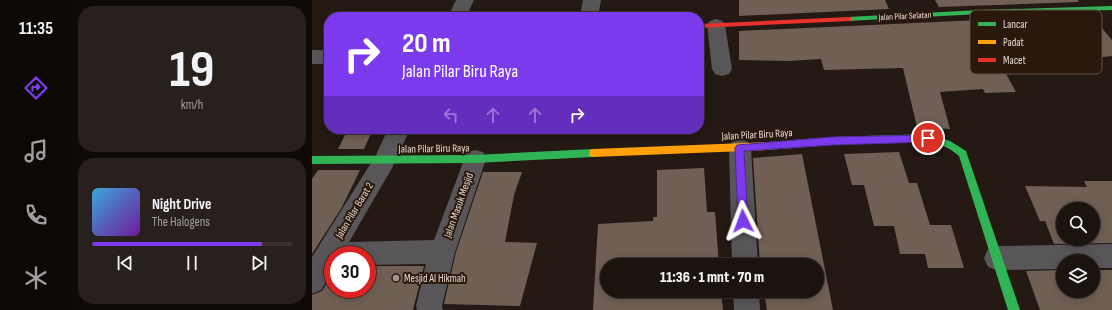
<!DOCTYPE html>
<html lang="id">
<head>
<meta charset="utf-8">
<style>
	body { margin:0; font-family:"Sofia Sans Condensed",sans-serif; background:#28201c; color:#f1f3f6; height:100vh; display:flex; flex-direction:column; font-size:15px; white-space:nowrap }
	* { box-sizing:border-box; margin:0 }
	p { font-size:13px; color:#a09e9e }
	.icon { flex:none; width:22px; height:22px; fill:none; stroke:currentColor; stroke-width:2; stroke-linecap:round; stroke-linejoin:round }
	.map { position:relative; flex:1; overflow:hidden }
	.side { display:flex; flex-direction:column; gap:6px; padding:6px; background:#0f0a08; width:240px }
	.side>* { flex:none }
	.hud { position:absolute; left:12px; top:12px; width:380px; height:122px; border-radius:16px; box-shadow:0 2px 10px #0003,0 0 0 1px #39322e; background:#7c3aed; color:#fff; overflow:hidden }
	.fabs { position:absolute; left:744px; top:202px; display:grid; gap:8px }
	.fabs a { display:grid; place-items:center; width:44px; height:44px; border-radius:50%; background:#1b130e; box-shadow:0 2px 10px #0003,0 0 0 1px #39322e; font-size:20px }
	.speed { position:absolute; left:12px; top:246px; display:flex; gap:8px; font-size:20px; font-weight:700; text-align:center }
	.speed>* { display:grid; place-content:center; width:52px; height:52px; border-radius:50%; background:#1b130e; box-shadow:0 2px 10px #0003,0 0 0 1px #39322e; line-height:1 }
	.speed .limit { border:6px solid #d22; background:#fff; color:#111 }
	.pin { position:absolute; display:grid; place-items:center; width:34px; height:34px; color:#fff; margin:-17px; border:2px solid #fff; border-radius:50%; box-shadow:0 1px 4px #0007 }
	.me { position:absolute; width:44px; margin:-22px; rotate:357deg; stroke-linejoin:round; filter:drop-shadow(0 0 3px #0008) }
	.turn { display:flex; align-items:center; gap:14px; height:84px; padding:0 12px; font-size:18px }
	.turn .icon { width:52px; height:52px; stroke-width:2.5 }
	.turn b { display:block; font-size:28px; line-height:34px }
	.lanes { display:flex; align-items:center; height:38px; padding:0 12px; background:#0003; justify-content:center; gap:20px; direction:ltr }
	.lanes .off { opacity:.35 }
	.side .widget { flex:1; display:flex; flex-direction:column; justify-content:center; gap:6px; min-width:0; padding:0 14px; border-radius:16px; background:#28201c }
	.side .dial { align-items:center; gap:0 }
	.dial b { font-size:52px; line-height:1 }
	.song { display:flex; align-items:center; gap:12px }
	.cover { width:48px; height:48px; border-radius:6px; background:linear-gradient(135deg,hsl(200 70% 55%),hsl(280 70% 35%)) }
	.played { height:4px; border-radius:2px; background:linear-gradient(90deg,#7c3aed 85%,#39322e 85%) }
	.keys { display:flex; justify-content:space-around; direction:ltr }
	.trip { position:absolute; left:288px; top:258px; width:224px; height:40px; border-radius:20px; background:#1b130e; box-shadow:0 2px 10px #0003,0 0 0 1px #39322e; font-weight:800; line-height:40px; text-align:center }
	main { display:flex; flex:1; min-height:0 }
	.tab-bar { display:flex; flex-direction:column; width:72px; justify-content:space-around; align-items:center; background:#0b0806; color:#a09e9e }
	.tab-bar .icon { width:28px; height:28px }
	.tab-bar .on { color:#7c3aed }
	.tab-bar b { font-size:18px; color:#f1f3f6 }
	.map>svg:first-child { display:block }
	.building { fill:#705f54; fill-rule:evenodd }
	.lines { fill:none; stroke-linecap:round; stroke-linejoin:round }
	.street { fill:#585659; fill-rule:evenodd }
	.fast { fill:#30b455; fill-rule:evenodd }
	.slow { fill:#ff9f0a; fill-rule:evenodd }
	.jam { fill:#e5322d; fill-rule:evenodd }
	.route { fill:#7c3aed; stroke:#51269a }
	.poi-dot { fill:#a1958e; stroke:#2a180d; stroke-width:1.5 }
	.labels { text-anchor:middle; stroke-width:4; stroke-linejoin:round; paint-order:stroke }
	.far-street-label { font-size:9px; fill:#e5d8d0; stroke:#2a180d }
	.street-label { font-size:11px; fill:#e5d8d0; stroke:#2a180d }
	.poi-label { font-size:11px; fill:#e5d8d0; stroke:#2a180d; text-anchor:start }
	.key { fill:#2a180d; stroke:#625248; stroke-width:1 }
	.key-label { font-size:11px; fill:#e5d8d0 }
</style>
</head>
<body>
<main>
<nav class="tab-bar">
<b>11:35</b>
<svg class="icon on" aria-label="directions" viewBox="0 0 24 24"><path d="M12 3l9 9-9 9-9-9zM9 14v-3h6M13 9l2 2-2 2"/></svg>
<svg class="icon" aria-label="music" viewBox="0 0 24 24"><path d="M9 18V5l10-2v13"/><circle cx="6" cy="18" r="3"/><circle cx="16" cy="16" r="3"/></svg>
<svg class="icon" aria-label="phone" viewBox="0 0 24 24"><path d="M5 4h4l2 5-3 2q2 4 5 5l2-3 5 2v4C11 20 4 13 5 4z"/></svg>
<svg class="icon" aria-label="climate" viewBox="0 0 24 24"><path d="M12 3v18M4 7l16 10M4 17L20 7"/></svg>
</nav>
<section class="side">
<div class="widget dial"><b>19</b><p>km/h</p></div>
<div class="widget">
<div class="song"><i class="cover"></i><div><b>Night Drive</b><p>The Halogens</p></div></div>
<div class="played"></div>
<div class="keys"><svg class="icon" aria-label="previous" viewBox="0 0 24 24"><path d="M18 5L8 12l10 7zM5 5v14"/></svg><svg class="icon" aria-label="pause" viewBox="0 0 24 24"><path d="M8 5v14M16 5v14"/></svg><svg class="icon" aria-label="next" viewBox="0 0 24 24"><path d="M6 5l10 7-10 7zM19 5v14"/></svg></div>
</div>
</section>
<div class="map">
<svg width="800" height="310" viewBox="0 0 800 310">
	<rect width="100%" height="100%" fill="#241913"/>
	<path class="building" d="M427,0H573L577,9L427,16Z
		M623,0H766L767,2L627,7Z
		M780,16L800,40V56L781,58L784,62L688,63L704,92L673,93L671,89L628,92L638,129L605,127L591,68L512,70L509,59L476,61L427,60V31L668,20Z
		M36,129H61L52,149H26Z
		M587,152L597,183H605L618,225H639L652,268H616L613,254H588L582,226H562L552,185H540L532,154Z
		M490,154L521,310H455L452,291H505V265H448L441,158Z
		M392,168L395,212H403L407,265H295V291H409L411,310H281L286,224L341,221V217H345V170Z
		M6,170H48L30,207L0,254V179Z
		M171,172H210L202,195L193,242L225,243L208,306L132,304L144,252Z
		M772,181H800V243L742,244L733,221H728L713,186L775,187ZM751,209H781V239H751Z
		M55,266H112L101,310H0V295L10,291L21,273V289H55Z
		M751,270V291H781V270H800V310H728L714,271Z"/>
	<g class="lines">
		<path class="street" d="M144,0H162L154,17H136Z
			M271,0H289L286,17H268Z
			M404,19L410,21L413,25L420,69L417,74L410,76L403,74L400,69L395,25L398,21Z
			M0,50H17V64H0Z
			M76,129H98L80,168L37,242L122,240L155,152L163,150L171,152L174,159L143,252L130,306L131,310H105L104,306L114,264L55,265V255H21V270L9,290L0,294V257L64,155Z
			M428,139L436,142L439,148L446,265H420L417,148L420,142Z
			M800,244V268H781V261H751V269L685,270L676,267L672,258L676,249L685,246Z
			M421,291H447L448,310H422Z"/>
		<path class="fast" d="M800,6V10L668,14L536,21L532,19L536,17L668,10Z
			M617,134L638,141L654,151L708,310H696L647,156C638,148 629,144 617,142L520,145L456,150L453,149L452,146L453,143L456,142L520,137Z
			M281,149L284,150L285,153L284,156L281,157L163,163L0,164V156L163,155Z"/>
		<path class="slow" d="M456,142L459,143L460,146L459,149L456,150L281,157L278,156L277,153L278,150L281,149Z"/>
		<path class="jam" d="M536,17H539V21L387,28V24Z"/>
	</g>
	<path class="route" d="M616,135L621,138L616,142L520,145L432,151L436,221L435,224L431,226L427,224L426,221L423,148L425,145L520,137Z"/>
	<circle class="poi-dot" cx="84" cy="278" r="4"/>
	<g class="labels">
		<g class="far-street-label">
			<text transform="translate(593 16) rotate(-3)" y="3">Jalan Pilar Selatan</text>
		</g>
		<g class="street-label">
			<text transform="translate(445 134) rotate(-3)" y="4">Jalan Pilar Biru Raya</text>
			<text transform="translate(122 148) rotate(-1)" y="4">Jalan Pilar Biru Raya</text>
			<text transform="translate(146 205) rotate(-70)" y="4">Jalan Masuk Mesjid</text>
			<text transform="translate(42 210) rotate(-59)" y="4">Jalan Pilar Barat 2</text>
		</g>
		<g class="poi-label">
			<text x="92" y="282">Mesjid Al Hikmah</text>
		</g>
	</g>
	<rect x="658" y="10" width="132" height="64" rx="6" class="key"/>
	<rect x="666" y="22" width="18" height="4" fill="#30b455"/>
	<rect x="666" y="40" width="18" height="4" fill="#ff9f0a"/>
	<rect x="666" y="58" width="18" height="4" fill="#e5322d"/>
	<g class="key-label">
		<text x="691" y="28">Lancar</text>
		<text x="691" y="46">Padat</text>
		<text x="691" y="64">Macet</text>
	</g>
</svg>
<div class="fabs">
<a><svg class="icon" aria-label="search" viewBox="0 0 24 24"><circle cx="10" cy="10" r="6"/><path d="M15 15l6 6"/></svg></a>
<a><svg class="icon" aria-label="layers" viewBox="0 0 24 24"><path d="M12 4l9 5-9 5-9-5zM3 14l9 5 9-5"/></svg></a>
</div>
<div class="speed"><div class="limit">30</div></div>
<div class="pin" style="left:616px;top:138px;background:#d93025"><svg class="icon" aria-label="arrive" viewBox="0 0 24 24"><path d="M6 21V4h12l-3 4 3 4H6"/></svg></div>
<svg class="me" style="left:431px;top:221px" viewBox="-20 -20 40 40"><path d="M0-17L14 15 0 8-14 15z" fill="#7c3aed" stroke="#fff" stroke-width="4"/></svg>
<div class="trip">11:36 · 1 mnt · 70 m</div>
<div class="hud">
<div class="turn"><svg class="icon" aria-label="right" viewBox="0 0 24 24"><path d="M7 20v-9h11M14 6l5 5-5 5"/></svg><div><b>20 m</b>Jalan Pilar Biru Raya</div></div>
<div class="lanes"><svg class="icon off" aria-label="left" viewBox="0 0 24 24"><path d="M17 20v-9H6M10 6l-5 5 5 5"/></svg><svg class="icon off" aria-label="ahead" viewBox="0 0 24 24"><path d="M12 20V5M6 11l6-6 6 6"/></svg><svg class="icon off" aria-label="ahead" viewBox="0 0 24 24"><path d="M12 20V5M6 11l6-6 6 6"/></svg><svg class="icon" aria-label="right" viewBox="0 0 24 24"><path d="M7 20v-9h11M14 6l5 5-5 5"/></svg></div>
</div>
</div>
</main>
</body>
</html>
